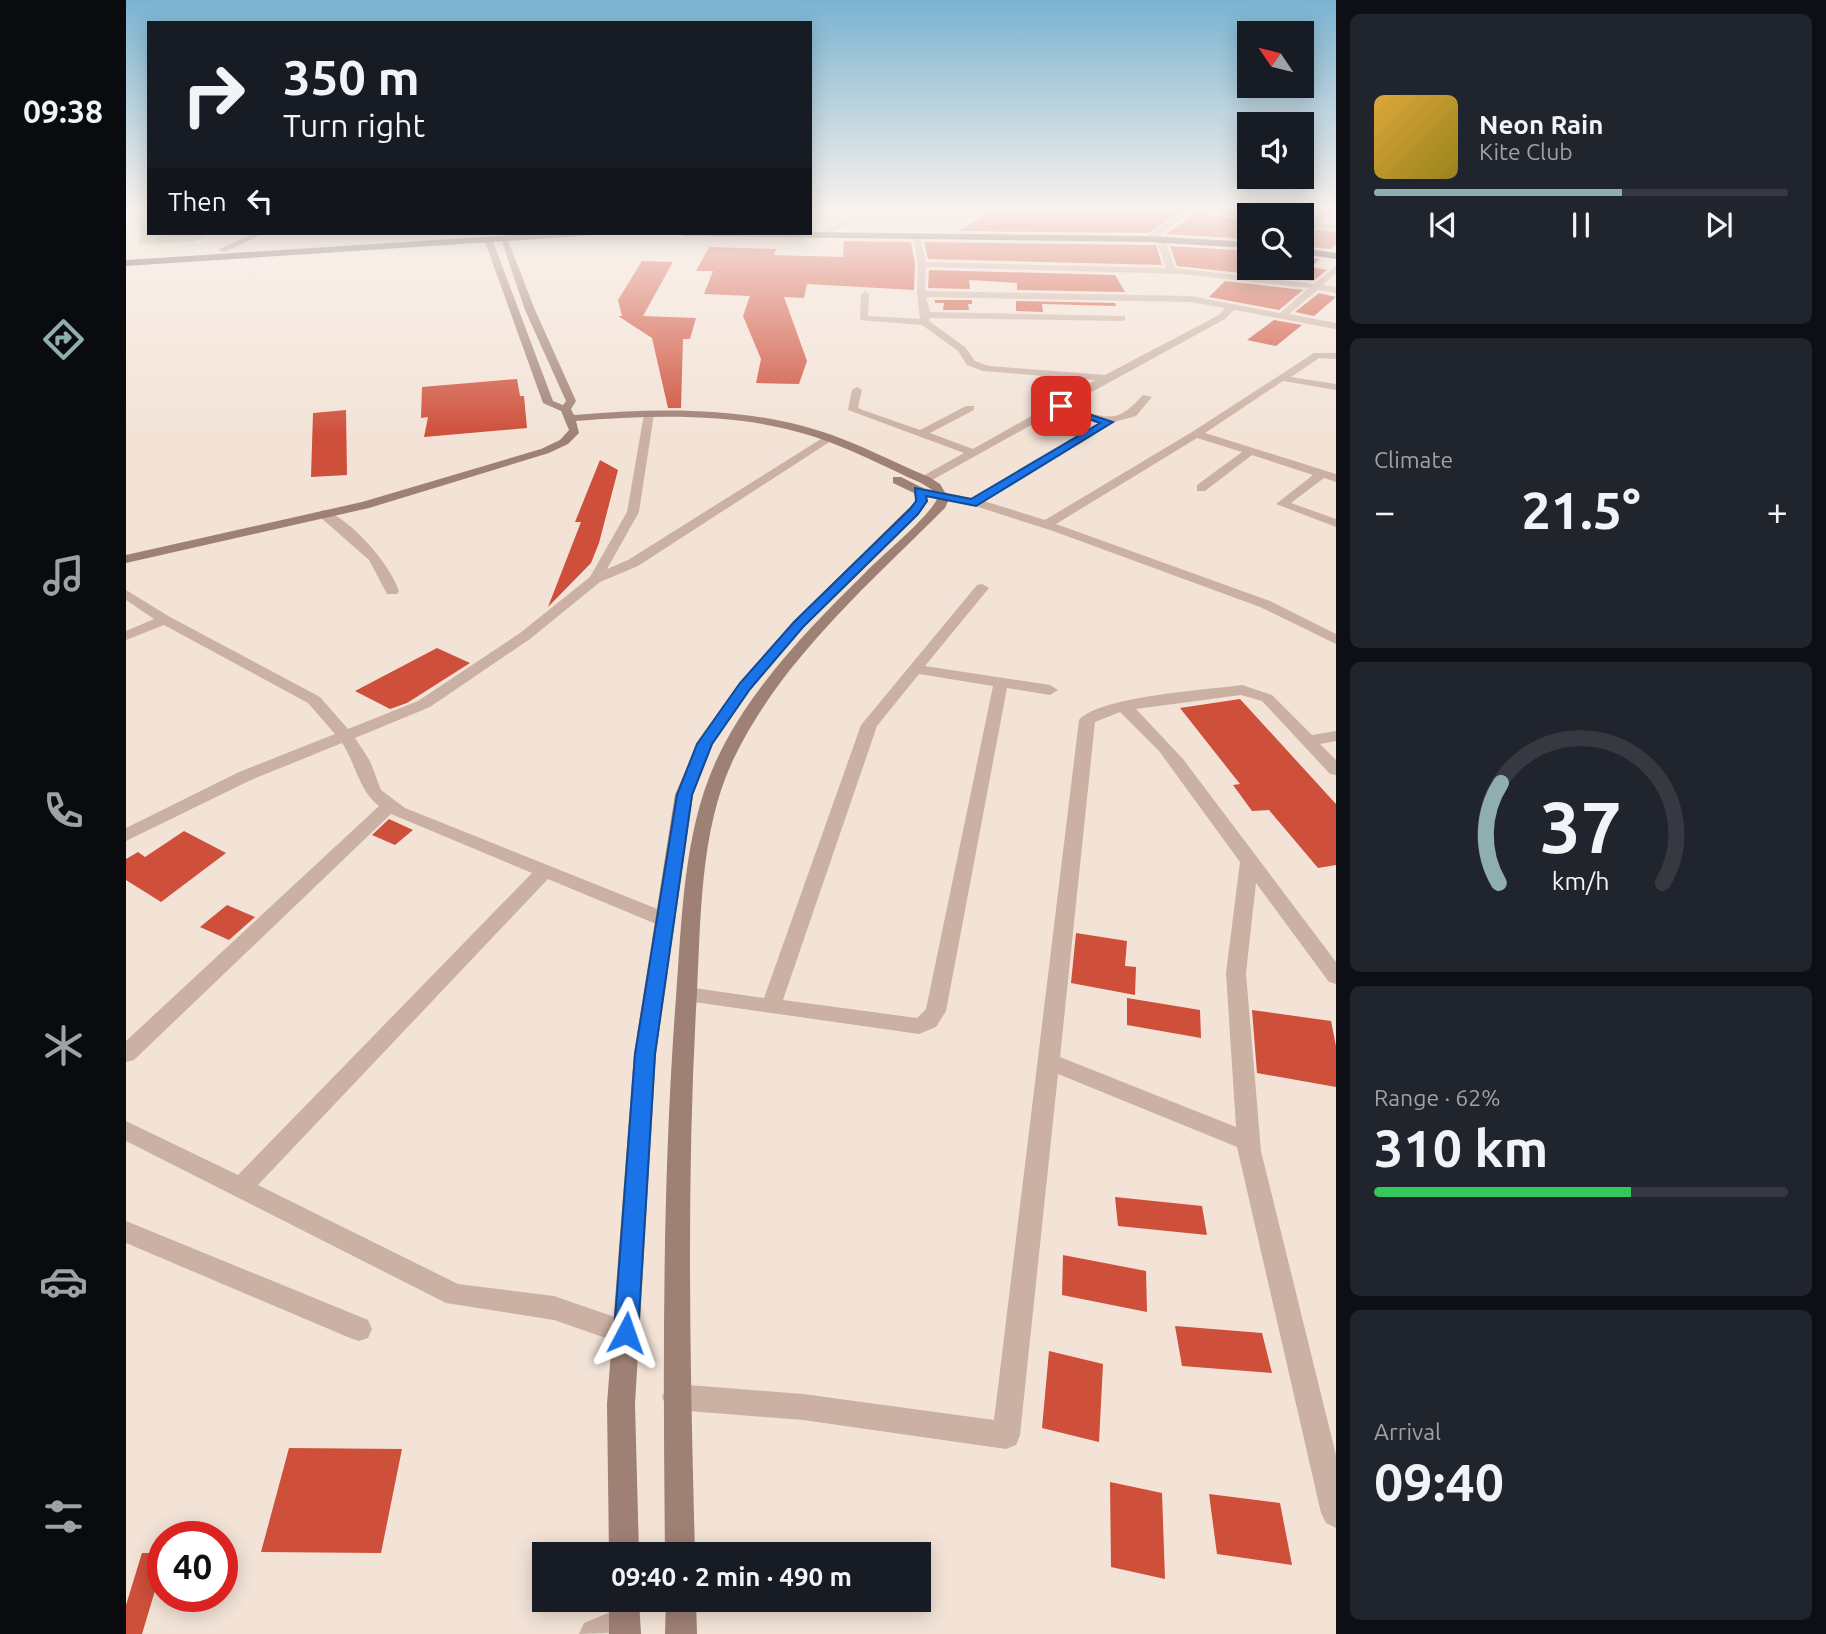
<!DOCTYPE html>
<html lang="en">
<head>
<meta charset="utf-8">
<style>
	body { margin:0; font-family:Ubuntu,sans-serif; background:#20242c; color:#f1f3f6; height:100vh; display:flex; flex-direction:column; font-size:26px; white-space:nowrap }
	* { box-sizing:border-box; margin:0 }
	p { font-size:23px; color:#9ea1a6 }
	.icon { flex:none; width:38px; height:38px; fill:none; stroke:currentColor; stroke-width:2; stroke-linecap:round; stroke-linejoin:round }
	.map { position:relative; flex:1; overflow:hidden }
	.drawer { display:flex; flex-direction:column; gap:14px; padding:14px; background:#0d0f14; width:490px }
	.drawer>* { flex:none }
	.guide { position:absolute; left:21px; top:21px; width:665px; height:214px; border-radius:0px; box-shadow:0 4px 18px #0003; background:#171b24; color:#f1f3f6; overflow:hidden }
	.needle { width:46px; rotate:305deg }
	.controls { position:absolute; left:1111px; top:21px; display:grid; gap:14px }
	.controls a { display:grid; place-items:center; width:77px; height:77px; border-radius:0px; background:#171b24; box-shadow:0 4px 18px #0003; font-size:35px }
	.speed { position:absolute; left:21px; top:1521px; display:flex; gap:14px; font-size:35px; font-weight:700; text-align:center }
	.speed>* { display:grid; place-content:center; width:91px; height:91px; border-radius:50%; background:#171b24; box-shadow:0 4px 18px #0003; line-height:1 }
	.speed .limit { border:10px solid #d22; background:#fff; color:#111 }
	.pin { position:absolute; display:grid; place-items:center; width:60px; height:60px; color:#fff; margin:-30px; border-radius:14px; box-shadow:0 4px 10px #0006 }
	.me { position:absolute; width:77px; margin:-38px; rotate:4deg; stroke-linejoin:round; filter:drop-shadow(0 0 5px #0008) }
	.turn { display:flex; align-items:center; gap:24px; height:147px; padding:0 21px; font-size:32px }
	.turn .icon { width:91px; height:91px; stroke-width:2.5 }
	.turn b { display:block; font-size:49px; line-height:60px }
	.then { display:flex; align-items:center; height:66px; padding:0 21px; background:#0003; gap:14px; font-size:26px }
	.big { font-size:52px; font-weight:700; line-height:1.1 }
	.drawer .card { flex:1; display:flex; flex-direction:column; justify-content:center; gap:10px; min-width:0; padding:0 24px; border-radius:10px; background:#20242c }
	.drawer .dial { align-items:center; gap:0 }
	.dial svg { height:182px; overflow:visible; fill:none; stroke:#363941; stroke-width:7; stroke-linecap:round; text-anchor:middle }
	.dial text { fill:#f1f3f6; stroke:none }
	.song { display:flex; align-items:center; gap:21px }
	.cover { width:84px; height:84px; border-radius:10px; background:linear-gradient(135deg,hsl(40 70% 55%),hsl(50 70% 35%)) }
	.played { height:7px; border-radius:4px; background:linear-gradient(90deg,#8faeaf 60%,#363941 60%) }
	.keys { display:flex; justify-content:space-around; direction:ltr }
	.heat { display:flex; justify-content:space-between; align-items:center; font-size:38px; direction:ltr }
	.charge { height:10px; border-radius:5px; background:linear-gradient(90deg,#34c759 62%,#363941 0) }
	.trip { position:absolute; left:406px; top:1542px; width:399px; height:70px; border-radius:0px; background:#171b24; box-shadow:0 4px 18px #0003; font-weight:700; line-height:70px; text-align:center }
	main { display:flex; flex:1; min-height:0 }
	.menu { display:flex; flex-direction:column; width:126px; justify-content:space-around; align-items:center; background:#090b0e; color:#9ea1a6 }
	.menu .icon { width:49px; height:49px }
	.menu .active { color:#8faeaf }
	.menu b { font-size:32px; color:#f1f3f6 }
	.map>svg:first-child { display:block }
	.green { fill:#b8c297 }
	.building { fill:#ce4f3a }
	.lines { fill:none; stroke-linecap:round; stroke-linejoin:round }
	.street { fill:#cbb1a3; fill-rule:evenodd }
	.secondary { fill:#9f8074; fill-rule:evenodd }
	.highway { fill:#57423c; fill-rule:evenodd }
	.route { fill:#1a73e8; stroke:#114b97; stroke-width:2 }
</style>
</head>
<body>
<main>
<nav class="menu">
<b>09:38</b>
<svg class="icon active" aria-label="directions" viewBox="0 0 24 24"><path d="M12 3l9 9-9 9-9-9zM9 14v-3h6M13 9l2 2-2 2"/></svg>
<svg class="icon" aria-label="music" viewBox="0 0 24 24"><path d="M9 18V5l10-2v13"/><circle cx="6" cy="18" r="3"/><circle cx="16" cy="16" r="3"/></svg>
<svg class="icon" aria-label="phone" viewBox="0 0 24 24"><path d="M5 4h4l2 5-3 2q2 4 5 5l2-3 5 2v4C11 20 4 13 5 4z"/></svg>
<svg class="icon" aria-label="climate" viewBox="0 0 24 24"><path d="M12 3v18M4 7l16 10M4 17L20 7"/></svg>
<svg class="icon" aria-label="car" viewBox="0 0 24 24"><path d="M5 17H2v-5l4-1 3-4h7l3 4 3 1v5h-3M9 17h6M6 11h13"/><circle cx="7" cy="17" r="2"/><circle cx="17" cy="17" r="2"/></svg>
<svg class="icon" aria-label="filters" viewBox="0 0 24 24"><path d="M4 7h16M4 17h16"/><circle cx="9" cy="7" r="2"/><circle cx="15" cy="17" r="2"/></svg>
</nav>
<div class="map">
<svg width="1210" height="1634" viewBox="0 0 1210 1634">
	<rect width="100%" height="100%" fill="#f3e3d7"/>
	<path class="green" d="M23,224V233H84L67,242L12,244L15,225Z"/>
	<path class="building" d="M872,208L914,215L924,208H1059L1022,233L832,231Z
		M1070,213L1124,221V239L1040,234Z
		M1176,228L1210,232V244L1204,249L1176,246Z
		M718,241L785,242L789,264L788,290L681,284L678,298L658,297L681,361L673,384L630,383L635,359L617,316L624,296L578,294L587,271H570L583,247L650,249L648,255L717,257Z
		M798,242L1030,245L1036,265L802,259Z
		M1044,246L1124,251V268L1176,273V257L1194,259L1185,267L1201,270L1187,281L1051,266Z
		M516,261L547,262L517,316L570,318L564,339H557L555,408H542L526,338L492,316H496L492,300Z
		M803,270L989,275L999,292L891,290V283L843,280L844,289L802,288Z
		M1099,281L1177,290L1153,310L1083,297Z
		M1193,293L1210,297L1188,316L1169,312Z
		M809,300H846V304H842L843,310H817L818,303H809Z
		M890,301L989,303L990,306L916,304L917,312L890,311Z
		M1148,320L1176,325L1150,346L1121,340Z
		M391,379L394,396H398L401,428L298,437L302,417L295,418L296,387Z
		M220,410L221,475L185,477L187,413Z
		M474,460L492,470L473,543L465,563L422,607L455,522H449Z
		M311,648L344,663L281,703L264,709L229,691Z
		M1114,699L1210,804V865L1192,868L1143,810L1126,811L1107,785L1114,784L1054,708Z
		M263,819L287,830L269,845L246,835Z
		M58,831L100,853L35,902L0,880V859L12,852L19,857Z
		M101,905L129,917L103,940L74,927Z
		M950,933L1001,941L999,966L1010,967L1009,995L945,983Z
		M1001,998L1074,1010L1075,1038L1001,1025Z
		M1126,1010L1205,1021L1210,1046V1087L1131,1073Z
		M989,1197L1076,1206L1081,1235L992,1226Z
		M937,1255L1020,1271L1021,1312L936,1295Z
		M1049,1326L1136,1333L1146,1373L1056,1366Z
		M923,1351L977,1364L973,1442L916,1428Z
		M163,1448L276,1449L255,1553L135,1552Z
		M984,1482L1036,1493L1039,1579L985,1567Z
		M1083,1494L1154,1503L1166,1565L1091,1554Z
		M16,1553H37V1564L16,1634H0V1605Z"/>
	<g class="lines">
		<path class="street" d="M748,208H757L705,232L698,230Z
			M1063,208L1127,215H1124V218L1069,210L1030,238H1024V234Z
			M1200,208H1208L1192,223L1210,226V230L1176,225V221L1184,222Z
			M787,235L794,237L800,262L1040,268L1031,240L1035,238L1039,240L1049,268L1188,284L1210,266V273L1197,285L1210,287V293L1192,290L1163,314L1210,323V329L1108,310L1099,319L942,405C978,417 989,427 1017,395L1026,397L1010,416L988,422L858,501L919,520L1066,432L1188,353H1210V359L1193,358L1165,377L1210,384V390L1157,381L1079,433L1210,474V482L1198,478L1165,503L1210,519V527L1150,504L1187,475L1126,455L1079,491H1071V485L1116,452L1071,438L930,524L1144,601L1210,634V644L1134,607L927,531L849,506L789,494V488L793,487L846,498L974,423L934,409L799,484L793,480L795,477L838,453L722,410L726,390L731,387L736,390L732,407L734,409L794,430L840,406H848V410L804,433L847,449L969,380L857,371L841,365L832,351L796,325L734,320L735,294L739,291L743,294L742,316L794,319L791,294L792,264ZM800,267L1056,274L1183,288L1154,313L1065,296L799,291ZM800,297L1065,302L1099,308L1093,315L979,375L863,366L849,361L839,347L803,321L804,318L996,321L999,320V316L804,312Z
			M523,411L528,414L513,512L481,569L502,560L698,437L708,439L512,566L474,582L404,639L304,707L229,738L244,761L255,790L279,808L544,914L547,919L544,924H530L422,879L132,1185L332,1284L428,1296L509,1324L513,1333L509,1342L500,1345L428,1320L320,1303L0,1141V1121L112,1175L406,873L265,814L8,1060L0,1062V1041L253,806C233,791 230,764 216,743L125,780L0,841V828L113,772L209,734L182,703L38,625L0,640V631L28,619L0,600V590L44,617L194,697L222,729L292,701L394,633L464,577L501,512L518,414Z
			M198,510C225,519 264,564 273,591L271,594H261L243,560L194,517V511Z
			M856,584L863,588L799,666L924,685L932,690L924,695L881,688L820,1011L810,1027L793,1034L554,1000L551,995L554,990L561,987L638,998L735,725L851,585ZM793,674L867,686L800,1009L791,1018L657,1000L751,726Z
			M1116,685L1146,695L1186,735L1210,731V741L1194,744L1210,760V775L1204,774L1136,701L1115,695L1010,709L1057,759L1210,962V984L1203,982L1130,883L1120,973L1135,1151L1210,1455V1528L1200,1523L1195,1513L1111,1147L932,1074L894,1435L890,1445L880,1449L677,1420L550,1410L540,1406L536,1397L540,1388L550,1384L677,1394L868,1420L953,720C974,696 1081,690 1116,685ZM994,712L1033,751L1114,862L1100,973L1110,1127L934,1057L969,722Z
			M0,1221L242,1320L246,1329L242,1338L233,1341L224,1338L0,1243Z
			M499,1606L510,1610L514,1621L510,1632L453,1634L458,1623Z"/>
		<path class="secondary" d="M128,233H138L99,252L92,250Z
			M374,236L381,238L409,310L450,401L445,409L448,415C529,408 615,406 694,431C732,443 767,462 803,477L814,484L823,499L819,508C743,584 656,659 608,758C574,828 575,916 571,992C560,1179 564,1367 569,1554H539C537,1368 536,1183 550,997C556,920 557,833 590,761C624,688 683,628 739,573C755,556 803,517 811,499L805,489L795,483C759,467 724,448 686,436C611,412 528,415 450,421L453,433L442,444L423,453L243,508L0,563V555L236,502L415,449L434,440L443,430L435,411L417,403L358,239L362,237L366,239L427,401L437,405L440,401L399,310Z
			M767,477H775L797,488L802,501L792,515L678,627L625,689L587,744L567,795L530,1054L509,1404L513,1554H483L481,1404L508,1054L549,795L571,744L614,683L668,621L790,501L788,493L767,483Z
			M483,1600H513L515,1634H483Z
			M540,1600H570L571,1634H539Z"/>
		<path class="highway" d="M684,232L1022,236L1124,242V248L1022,242L559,236L554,233Z
			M418,233H463L458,236L0,266V260Z
			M1176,248L1210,253V259L1176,254Z"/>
	</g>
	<linearGradient id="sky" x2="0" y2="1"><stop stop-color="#7ab3d1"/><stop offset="0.48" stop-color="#faf2ed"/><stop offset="1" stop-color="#faf2ed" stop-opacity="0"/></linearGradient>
	<rect width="1210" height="436" fill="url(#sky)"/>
	<path class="route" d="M931,404L987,422L850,506L800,496L801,501L792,514L677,627L624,689L586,744L566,795L529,1054L512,1333L509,1340L500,1344L492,1340L488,1333L509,1054L551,795L571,744L614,683L668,622L784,509L790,501L789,488L845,499L974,423L931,408Z"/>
</svg>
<div class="controls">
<a><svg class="needle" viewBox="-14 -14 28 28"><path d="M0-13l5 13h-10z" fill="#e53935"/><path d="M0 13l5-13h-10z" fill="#9ea1a6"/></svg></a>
<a><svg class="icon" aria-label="sound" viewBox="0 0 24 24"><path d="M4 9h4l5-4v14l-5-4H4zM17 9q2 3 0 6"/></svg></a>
<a><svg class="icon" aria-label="search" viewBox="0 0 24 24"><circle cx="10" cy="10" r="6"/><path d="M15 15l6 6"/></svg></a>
</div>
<div class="speed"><div class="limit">40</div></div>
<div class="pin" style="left:935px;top:406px;background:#d93025"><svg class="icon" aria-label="arrive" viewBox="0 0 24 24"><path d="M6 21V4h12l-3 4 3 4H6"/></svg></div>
<svg class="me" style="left:500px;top:1333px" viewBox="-20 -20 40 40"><path d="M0-17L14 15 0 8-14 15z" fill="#1a73e8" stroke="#fff" stroke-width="4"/></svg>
<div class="trip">09:40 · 2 min · 490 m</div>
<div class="guide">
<div class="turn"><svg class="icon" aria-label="right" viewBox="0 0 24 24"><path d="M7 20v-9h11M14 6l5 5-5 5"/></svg><div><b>350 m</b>Turn right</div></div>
<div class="then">Then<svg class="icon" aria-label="left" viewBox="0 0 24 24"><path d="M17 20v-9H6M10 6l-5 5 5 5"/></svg></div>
</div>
</div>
<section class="drawer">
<div class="card">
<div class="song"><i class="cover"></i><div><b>Neon Rain</b><p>Kite Club</p></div></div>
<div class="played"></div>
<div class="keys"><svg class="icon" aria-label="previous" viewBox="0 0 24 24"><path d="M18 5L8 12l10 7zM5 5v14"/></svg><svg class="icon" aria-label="pause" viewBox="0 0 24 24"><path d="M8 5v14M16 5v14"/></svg><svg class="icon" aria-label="next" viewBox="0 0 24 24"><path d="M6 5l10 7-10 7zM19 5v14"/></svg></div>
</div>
<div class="card"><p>Climate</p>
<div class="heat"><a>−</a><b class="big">21.5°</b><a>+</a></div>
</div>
<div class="card dial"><svg viewBox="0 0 100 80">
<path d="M14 69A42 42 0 1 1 86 69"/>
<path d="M14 69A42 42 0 0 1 15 25" stroke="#8faeaf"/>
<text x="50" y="56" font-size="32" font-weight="700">37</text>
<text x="50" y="72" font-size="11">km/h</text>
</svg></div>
<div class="card"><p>Range · 62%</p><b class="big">310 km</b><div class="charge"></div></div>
<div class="card"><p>Arrival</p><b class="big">09:40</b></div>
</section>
</main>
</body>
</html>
